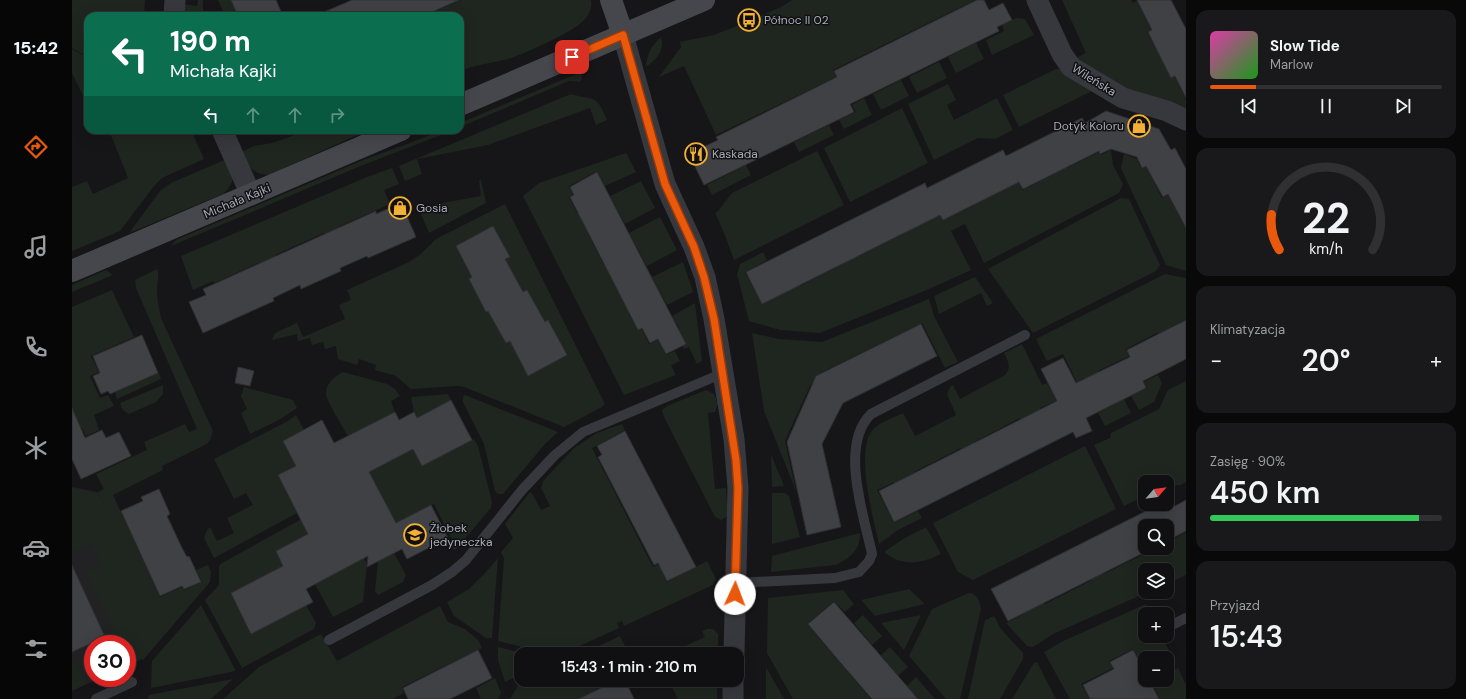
<!DOCTYPE html>
<html lang="pl">
<head>
<meta charset="utf-8">
<style>
	body { margin:0; font-family:"DM Sans",sans-serif; background:#19191b; color:#f1f3f6; height:100vh; display:flex; flex-direction:column; font-size:15px; white-space:nowrap }
	* { box-sizing:border-box; margin:0 }
	p { font-size:13px; color:#9c9d9f }
	.icon { flex:none; width:22px; height:22px; fill:none; stroke:currentColor; stroke-width:2; stroke-linecap:round; stroke-linejoin:round }
	.map { position:relative; flex:1; overflow:hidden }
	.side { display:flex; flex-direction:column; gap:10px; padding:10px; background:#09090a; width:280px }
	.side>* { flex:none }
	.banner { position:absolute; left:12px; top:12px; width:380px; height:122px; border-radius:12px; box-shadow:0 4px 16px #0002,0 0 0 1px #303032; background:#0b6e4f; color:#fff; overflow:hidden }
	.needle { width:26px; rotate:62deg }
	.controls { position:absolute; left:1066px; top:475px; display:grid; gap:8px }
	.controls a { display:grid; place-items:center; width:36px; height:36px; border-radius:8px; background:#101012; box-shadow:0 4px 16px #0002,0 0 0 1px #303032; font-size:20px }
	.speed { position:absolute; left:12px; top:635px; display:flex; gap:8px; font-size:20px; font-weight:700; text-align:center }
	.speed>* { display:grid; place-content:center; width:52px; height:52px; border-radius:50%; background:#101012; box-shadow:0 4px 16px #0002,0 0 0 1px #303032; line-height:1 }
	.speed .limit { border:6px solid #d22; background:#fff; color:#111 }
	.pin { position:absolute; display:grid; place-items:center; width:34px; height:34px; color:#fff; margin:-17px; border-radius:8px; box-shadow:0 2px 6px #0006 }
	.me { position:absolute; width:44px; margin:-22px; rotate:2deg; stroke-linejoin:round; filter:drop-shadow(0 0 3px #0008) }
	.turn { display:flex; align-items:center; gap:14px; height:84px; padding:0 20px; font-size:18px }
	.turn .icon { width:52px; height:52px; stroke-width:2.5 }
	.turn b { display:block; font-size:28px; line-height:34px }
	.lanes { display:flex; align-items:center; height:38px; padding:0 20px; background:#0003; justify-content:center; gap:20px; direction:ltr }
	.lanes .off { opacity:.35 }
	.big { font-size:30px; font-weight:600; line-height:1.1 }
	.side .tile { flex:1; display:flex; flex-direction:column; justify-content:center; gap:6px; min-width:0; padding:0 14px; border-radius:12px; background:#19191b }
	.side .dial { align-items:center; gap:0 }
	.dial svg { height:104px; overflow:visible; fill:none; stroke:#303032; stroke-width:7; stroke-linecap:round; text-anchor:middle }
	.dial text { fill:#f1f3f6; stroke:none }
	.song { display:flex; align-items:center; gap:12px }
	.cover { width:48px; height:48px; border-radius:6px; background:linear-gradient(135deg,hsl(320 70% 55%),hsl(120 70% 35%)) }
	.played { height:4px; border-radius:2px; background:linear-gradient(90deg,#ea580c 20%,#303032 20%) }
	.keys { display:flex; justify-content:space-around; direction:ltr }
	.heat { display:flex; justify-content:space-between; align-items:center; font-size:22px; direction:ltr }
	.charge { height:6px; border-radius:3px; background:linear-gradient(90deg,#34c759 90%,#303032 0) }
	.trip { position:absolute; left:442px; top:647px; width:230px; height:40px; border-radius:12px; background:#101012; box-shadow:0 4px 16px #0002,0 0 0 1px #303032; font-weight:600; line-height:40px; text-align:center }
	main { display:flex; flex:1; min-height:0 }
	.tabs { display:flex; flex-direction:column; width:72px; justify-content:space-around; align-items:center; background:#060607; color:#9c9d9f }
	.tabs .icon { width:28px; height:28px }
	.tabs .active { color:#ea580c }
	.tabs b { font-size:18px; color:#f1f3f6 }
	.map>svg:first-child { display:block }
	.built { fill:#222225 }
	.green { fill:#1e261f }
	.building { fill:#404145; stroke:#303034 }
	.lines { fill:none; stroke-linecap:round; stroke-linejoin:round }
	.lane { stroke:#37383d; stroke-width:10 }
	.street { stroke:#37383d; stroke-width:21 }
	.secondary { stroke:#45474d; stroke-width:22 }
	.route-casing { stroke:#983908; stroke-width:10 }
	.route { stroke:#ea580c; stroke-width:7 }
	.labels { text-anchor:middle; stroke-width:3; stroke-linejoin:round; paint-order:stroke }
	.poi-label { font-size:12px; fill:#a8adb8; stroke:#111113; text-anchor:start }
	.street-label { font-size:12px; fill:#a8adb8; stroke:#111113 }
</style>
</head>
<body>
<main>
<nav class="tabs">
<b>15:42</b>
<svg class="icon active" aria-label="directions" viewBox="0 0 24 24"><path d="M12 3l9 9-9 9-9-9zM9 14v-3h6M13 9l2 2-2 2"/></svg>
<svg class="icon" aria-label="music" viewBox="0 0 24 24"><path d="M9 18V5l10-2v13"/><circle cx="6" cy="18" r="3"/><circle cx="16" cy="16" r="3"/></svg>
<svg class="icon" aria-label="phone" viewBox="0 0 24 24"><path d="M5 4h4l2 5-3 2q2 4 5 5l2-3 5 2v4C11 20 4 13 5 4z"/></svg>
<svg class="icon" aria-label="climate" viewBox="0 0 24 24"><path d="M12 3v18M4 7l16 10M4 17L20 7"/></svg>
<svg class="icon" aria-label="car" viewBox="0 0 24 24"><path d="M5 17H2v-5l4-1 3-4h7l3 4 3 1v5h-3M9 17h6M6 11h13"/><circle cx="7" cy="17" r="2"/><circle cx="17" cy="17" r="2"/></svg>
<svg class="icon" aria-label="filters" viewBox="0 0 24 24"><path d="M4 7h16M4 17h16"/><circle cx="9" cy="7" r="2"/><circle cx="15" cy="17" r="2"/></svg>
</nav>
<div class="map">
<svg width="1114" height="699" viewBox="0 0 1114 699">
	<rect width="100%" height="100%" fill="#161618"/>
	<path class="built" d="M0,487L26,492L66,577L68,660L55,666V644H21V678H28L0,691Z"/>
	<path class="green" d="M0,0H46V2V0H73L72,16H16V57L0,48Z
		M126,0H131V9L134,16H127L125,12L116,16H111L110,4L125,6Z
		M146,0H159L166,16H153Z
		M389,0H519C521,8 516,17 510,22C502,31 454,53 442,57C424,63 405,64 388,71V16H352Z
		M720,0H903L761,70L764,77L644,135L612,66L587,77L609,47L608,42L642,35L667,25L670,30L688,22L686,17L709,7Z
		M990,0H1059L1061,3L1065,1L1079,30L1075,32L1084,49L1088,48L1094,60L1091,62L1099,78L1103,77L1114,100V111L1053,89L1004,58L1014,53Z
		M944,18L953,19L962,35L920,55L914,40L932,31L930,25Z
		M589,37C593,51 584,60 574,67C575,54 579,46 589,37Z
		M904,43L912,59L884,73L876,57Z
		M0,49L16,58V96L12,98L0,73Z
		M867,62L875,78L845,93L837,77Z
		M984,69H989L1022,90L947,127L931,95Z
		M509,72L510,78L508,82L497,81L388,127V123Z
		M829,80L837,96L809,110L801,94Z
		M876,84L884,100L875,105L882,120L925,98L941,130L923,139L906,138L862,160L836,104Z
		M499,94C523,101 524,93 535,120L524,125L518,108L416,145L345,159L350,174L333,181L327,166Z
		M792,98L800,115L772,129L767,120L784,112L780,105Z
		M830,108L856,163L778,202L752,148Z
		M757,125L762,135L727,152L722,142Z
		M37,130H119L132,159L90,178L82,186L48,231L0,251V187L15,181L21,194L56,178Z
		M237,130H296L197,175C180,174 176,166 169,152L182,146L200,143Z
		M372,130H382L291,165L99,246L104,240L289,161Z
		M1039,150L1041,165L1051,184L1047,193L912,263L893,224L879,231L899,270L857,289L748,333L708,330L677,321L665,274L668,264L691,252L695,260L673,272L690,304L706,296L705,293L726,283L728,286L773,263L772,259L784,252L787,256L833,233L831,230L852,219L854,222L868,215L871,220L903,205L901,201L916,198L947,182L951,190L982,174L980,171L993,164L995,168L1027,152L1029,155Z
		M745,151L772,205L662,260L651,230L643,213L646,211L660,193Z
		M554,153L564,172L533,186L525,171L497,186L501,195L497,197L505,213L509,211L520,231L516,234L532,265L536,262L543,274L538,277L547,293L551,292L561,311L557,314L566,330L570,329L577,344L586,340L594,355L603,351L608,361L599,365L604,375L552,395L451,196L467,183Z
		M1052,154L1065,159L1069,168L1074,166L1090,198L1096,195L1112,225L1114,224V271L1094,265L1049,168Z
		M155,159C162,174 165,181 151,194L57,233L88,191L99,183Z
		M674,165L679,175L640,195L635,185Z
		M320,168L327,184L312,190L318,204L268,226L270,231L255,238L252,233L203,255L204,259L188,266L186,263L142,283L141,281L121,290L109,256L295,177Z
		M407,180H409L414,203L357,233L348,212L365,204L409,196Z
		M569,181L583,208L553,224L538,196Z
		M1049,198L1057,199L1088,265L1084,271L961,333L916,269Z
		M433,204L533,404L530,407L492,427L392,387L386,386L339,389L324,376L303,370L304,365L287,359L285,365L266,359L264,346L253,349L251,342L240,345L238,338L226,341L225,334L200,340L203,333L225,323L231,337L273,319L267,305L279,300L275,290L337,262L350,253L364,239Z
		M588,217L605,250L575,266L557,233Z
		M611,262L621,292L595,305L580,277Z
		M85,269C88,275 85,282 85,289C85,299 87,308 89,318L141,431L138,440L135,444L90,466L91,470L41,495L88,597L110,587L112,590L130,582L124,570L136,565L139,572L138,582L71,660L68,659L55,665V644H40L46,641L14,572L30,564L19,544L2,551L0,548V488L26,493L33,507L26,492L32,489L24,474L75,450L72,442L113,424L117,432L125,429L64,288L63,280Z
		M34,270L41,275L0,292V285Z
		M1093,274L1114,278V319L1099,327L1100,330L1087,337L1085,333L1054,349L1057,356L1026,371L1027,374L1014,381L1012,378L1005,382L991,354L975,361L964,339Z
		M903,277L921,303L915,306L909,293L867,314L862,296Z
		M40,290L62,337L19,356L27,372L18,376L28,398L36,395L42,406L22,415L27,430L14,436L10,428L0,432V307Z
		M857,299L862,316L886,362L873,368L850,323L748,373L738,386L713,441L724,491L692,411L680,333L707,339L750,342Z
		M623,303L630,361L625,364L617,347L612,349L603,331L607,328L600,316Z
		M950,344L970,385L975,383L984,401L968,408L970,412L950,422L948,418L902,442L903,445L891,451L889,448L842,472L844,475L824,485L822,482L805,490L822,523L846,511L850,518L826,530L807,544C801,517 784,456 799,432C805,423 821,418 831,413L843,436L884,415L875,394L878,387L881,385L888,399L933,375C940,367 936,362 932,353Z
		M271,372L315,384L323,389L328,396L319,401L323,412L276,436C271,427 255,402 254,394C253,384 263,376 271,372Z
		M87,373L89,379L87,380L45,399L43,392Z
		M1086,375L1090,383L1082,402L1067,410L1059,396L1075,388L1072,382Z
		M1114,381V482L1109,485H1095V482H1073V496L1052,506L1022,445L1038,438L1039,433L1087,409L1096,390Z
		M91,385V394L84,402L57,414L51,410L48,403Z
		M172,387L221,400L225,408L207,420L178,434L169,413L175,409L169,396Z
		M634,390L642,394L646,404L643,412L636,413L643,489L654,488L656,516L649,520L645,518L642,515L592,417L590,410L595,406Z
		M376,394L379,400L345,418L342,412L339,397Z
		M393,395L486,432L473,444L431,494H426L423,491L412,444L391,402V397Z
		M1052,399L1059,413L1033,426L1026,413Z
		M224,415L232,430L211,441L224,466L206,476L225,513L142,558L132,538L135,530L138,527L145,541L162,533L155,518L181,505L174,493L162,499L142,459L216,421Z
		M550,424L553,430L520,448L581,567L586,564L595,582L635,561L644,579L641,585L552,626L550,621L545,623L547,628L490,654H480L426,641L432,558L429,552L441,538L433,524L458,492L461,495L469,510L478,506L469,488L471,481L502,448L525,433Z
		M402,439L406,446L420,502L419,508L383,550L381,549L380,540L362,504L324,523L297,472L341,449L350,466Z
		M1013,446L1044,509L901,580L886,572L861,523Z
		M699,454L712,486L700,487Z
		M700,493H713L717,496L728,537L700,544Z
		M275,514L204,551L211,566L159,593L179,634L234,605L244,623L242,629L170,668L133,600L147,585V566L150,563L237,515Z
		M854,527L869,554C849,564 830,567 812,552L831,539Z
		M1114,532V575L1095,584V570H1073V592H1076L981,634L961,647L955,646L934,623L952,614L951,611L971,601L973,604L1020,580L1018,577L1030,571L1032,574L1080,550L1079,548H1095V539L1098,537L1100,540Z
		M788,533C789,550 777,559 763,565L699,572L700,556Z
		M322,553L334,575L331,582L306,595L303,591L306,561Z
		M292,558L295,564L291,602L261,617L243,584Z
		M426,558L420,638H414L382,616L375,602L397,589L413,573Z
		M837,589L853,604L803,616L789,600Z
		M771,590L782,604L773,612L762,601L735,624L799,699H721L695,653L696,598Z
		M897,593C906,594 907,600 909,609L888,699H874L837,656L860,609Z
		M1074,604L1079,614H1073V636H1090L1100,657L1095,659V658H1073V670L1061,649L1037,661L1041,668L1009,684L1017,699H998L972,652L989,642Z
		M129,605L164,671L79,688L80,661Z
		M368,606L376,622L393,629L407,641L410,648L330,687L332,693L321,699H151L187,667L249,634L265,661Z
		M791,615L810,636L800,645L782,623Z
		M849,615L832,650L809,623Z
		M922,616L929,629L951,653V659L928,699H896L913,620Z
		M635,629H641L646,634V654H590L597,647L600,652L633,637L630,631Z
		M548,636L557,654H510Z
		M426,647L454,654H449V674L433,682L426,660Z
		M818,647L836,667L826,676L809,655Z
		M6,661L12,674L14,684L0,690V664Z
		M965,662L984,699H940L962,663Z
		M694,667L712,699H694Z
		M1106,668L1114,685V699H1088L1079,682L1083,680H1095V674Z
		M844,677L863,699H847L835,686Z
		M423,678L429,693L426,699H409L404,688Z
		M161,679L139,699H76L77,695Z
		M453,680H542L521,691L524,699H438L448,682Z
		M596,680H645V699H606Z"/>
	<path class="building" d="M159,0H204L211,16H166Z
		M280,0H387L351,16H243Z
		M905,0H912L917,10L931,3L940,20L925,27L927,31L778,104L782,112L632,185L617,154L646,140L644,137L765,77L762,71Z
		M1065,0H1099L1114,29V98L1103,76L1099,78L1076,32L1080,30Z
		M1034,111L1087,129L1099,150L1103,148L1114,169V228L1096,194L1091,197L1074,166L1070,168L1065,157L1039,149L1028,154L1027,151L951,189L947,182L871,220L868,215L690,304L674,272L853,183L855,188L931,150L934,156L1010,118L1013,123Z
		M525,172L614,344L594,354L586,339L578,343L570,328L566,330L498,197L502,195L498,187Z
		M329,203L344,237L296,258L295,256L268,268L269,271L229,289L228,285L201,298L202,301L131,333L117,302L134,295L131,289L304,211V214Z
		M421,226L438,257L433,259L451,292L455,290L473,322L476,320L495,355L456,376L438,341L434,343L416,311L414,312L397,279L400,277L384,246Z
		M1114,320V359L1071,381L1074,388L1014,418L1020,431L1004,438L1001,432L822,522L807,491L985,401L969,369L991,358L1004,383L1058,357L1055,350Z
		M849,324L865,356L771,403L750,444L769,527L735,535L715,442L744,376Z
		M70,335L86,373L38,394L36,391L29,394L21,376L28,373L21,356Z
		M166,367L182,371L178,386L163,383Z
		M379,400L400,440L350,466L341,449L297,472L324,523L359,505L376,538L335,559L330,549L295,567L296,556L234,589L241,602L179,634L159,593L211,566L204,551L236,534L206,475L224,466L211,441L250,420L262,443L323,412L327,420L342,412L345,418Z
		M0,408L13,438L30,430L34,438L47,432L59,456L9,479L0,459Z
		M553,431L624,567L595,581L586,563L582,565L526,457L530,455L525,446Z
		M87,489L98,514L95,516L110,548L115,557L117,556L129,582L112,589L110,586L88,596L49,511L71,501L69,497Z
		M1099,498L1103,506L1114,500V531L1095,541V526H1073V548H1081L936,621L919,589L1088,504H1095V500Z
		M0,565L33,637L0,652Z
		M762,602L846,699H800L768,662L736,624Z
		M406,650L420,678L378,699H336L331,688Z
		M1061,650L1073,672V680H1077L1087,699H1018L1011,685L1042,669L1038,662Z
		M545,680H553L562,699H507Z"/>
	<g class="lines">
		<path class="lane" d="M664,583L763,578L787,572L797,561L800,554C792,516 767,445 799,414L953,335
			M1100,625L1114,618
			M257,640L360,585L380,572L394,560L450,490L483,455L511,432L642,377L652,376
			M24,699L60,682"/>
		<path class="street" d="M965,0L990,54L999,67L1051,98L1095,111L1114,120
			M102,16L103,0
			M551,35L593,184L622,247L633,277L642,319L662,439L666,488L662,654
			M150,130L179,195
			M661,699V680"/>
		<path class="secondary" d="M539,0L551,35
			M388,105L632,0
			M0,271L329,130"/>
	</g>
	<g class="lines">
		<g class="route-casing">
			<path id="route" d="M500,57L551,35L593,184L622,247L632,277L642,319L664,460L666,488L663,594"/>
		</g>
		<use href="#route" class="route"/>
	</g>
	<defs>
		<g id="bus-ring" transform="scale(1.15)"><circle r="9.5" fill="#111113" stroke="#f2b134" stroke-width="1.5"/><path d="M-5-6H5V4H4V6H2V4H-2V6H-4V4H-5ZM-3.5-4V0h7V-4ZM-3.5 1.2v1.5H-2V1.2ZM2 1.2v1.5H3.5V1.2Z" fill="#f2b134"/></g>
		<g id="shop-ring" transform="scale(1.15)"><circle r="9.5" fill="#111113" stroke="#f2b134" stroke-width="1.5"/><path d="M-5-2.5h2.3a2.7 3.5 0 0 1 5.4 0H5L5.5 6h-11ZM-1.5-2.5h3a1.5 2.3 0 0 0-3 0Z" fill="#f2b134"/></g>
		<g id="restaurant-ring" transform="scale(1.15)"><circle r="9.5" fill="#111113" stroke="#f2b134" stroke-width="1.5"/><path d="M-5-6h1v4h1v-4h1v4h1v-4h1v5L-1.5 .5V6h-2V.5L-5-1ZM5-6V6H3V1.5H1.5Q1.5-4 5-6Z" fill="#f2b134"/></g>
		<g id="school-ring" transform="scale(1.15)"><circle r="9.5" fill="#111113" stroke="#f2b134" stroke-width="1.5"/><path d="M0-5L7-2L0 1L-7-2ZM-4 1L0 2.5L4 1V4Q0 6-4 4Z" fill="#f2b134"/></g>
	</defs>
	<g fill-rule="evenodd">
		<use href="#bus-ring" x="677" y="20"/>
		<use href="#shop-ring" x="1067" y="126"/>
		<use href="#restaurant-ring" x="624" y="154"/>
		<use href="#shop-ring" x="328" y="208"/>
		<use href="#school-ring" x="343" y="535"/>
	</g>
	<g class="labels">
		<g class="poi-label">
			<text x="692" y="24">Północ II 02</text>
			<text x="1052" y="130" text-anchor="end">Dotyk Koloru</text>
			<text x="640" y="158">Kaskada</text>
			<text x="344" y="212">Gosia</text>
			<text x="358" y="532">Żłobek<tspan x="358" dy="14">jedyneczka</tspan></text>
		</g>
		<g class="street-label">
			<text transform="translate(1022 80) rotate(32)" y="4">Wileńska</text>
			<text transform="translate(165 201) rotate(-23)" y="4">Michała Kajki</text>
		</g>
	</g>
</svg>
<div class="controls">
<a><svg class="needle" viewBox="-14 -14 28 28"><path d="M0-13l5 13h-10z" fill="#e53935"/><path d="M0 13l5-13h-10z" fill="#9c9d9f"/></svg></a>
<a><svg class="icon" aria-label="search" viewBox="0 0 24 24"><circle cx="10" cy="10" r="6"/><path d="M15 15l6 6"/></svg></a>
<a><svg class="icon" aria-label="layers" viewBox="0 0 24 24"><path d="M12 4l9 5-9 5-9-5zM3 14l9 5 9-5"/></svg></a>
<a>+</a>
<a>−</a>
</div>
<div class="speed"><div class="limit">30</div></div>
<div class="pin" style="left:500px;top:57px;background:#d93025"><svg class="icon" aria-label="arrive" viewBox="0 0 24 24"><path d="M6 21V4h12l-3 4 3 4H6"/></svg></div>
<svg class="me" style="left:663px;top:594px" viewBox="-20 -20 40 40"><circle r="19" fill="#fff"/><path d="M0-13L10 11 0 6-10 11z" fill="#ea580c"/></svg>
<div class="trip">15:43 · 1 min · 210 m</div>
<div class="banner">
<div class="turn"><svg class="icon" aria-label="left" viewBox="0 0 24 24"><path d="M17 20v-9H6M10 6l-5 5 5 5"/></svg><div><b>190 m</b>Michała Kajki</div></div>
<div class="lanes"><svg class="icon" aria-label="left" viewBox="0 0 24 24"><path d="M17 20v-9H6M10 6l-5 5 5 5"/></svg><svg class="icon off" aria-label="ahead" viewBox="0 0 24 24"><path d="M12 20V5M6 11l6-6 6 6"/></svg><svg class="icon off" aria-label="ahead" viewBox="0 0 24 24"><path d="M12 20V5M6 11l6-6 6 6"/></svg><svg class="icon off" aria-label="right" viewBox="0 0 24 24"><path d="M7 20v-9h11M14 6l5 5-5 5"/></svg></div>
</div>
</div>
<section class="side">
<div class="tile">
<div class="song"><i class="cover"></i><div><b>Slow Tide</b><p>Marlow</p></div></div>
<div class="played"></div>
<div class="keys"><svg class="icon" aria-label="previous" viewBox="0 0 24 24"><path d="M18 5L8 12l10 7zM5 5v14"/></svg><svg class="icon" aria-label="pause" viewBox="0 0 24 24"><path d="M8 5v14M16 5v14"/></svg><svg class="icon" aria-label="next" viewBox="0 0 24 24"><path d="M6 5l10 7-10 7zM19 5v14"/></svg></div>
</div>
<div class="tile dial"><svg viewBox="0 0 100 80">
<path d="M14 69A42 42 0 1 1 86 69"/>
<path d="M14 69A42 42 0 0 1 8 42" stroke="#ea580c"/>
<text x="50" y="56" font-size="32" font-weight="700">22</text>
<text x="50" y="72" font-size="11">km/h</text>
</svg></div>
<div class="tile"><p>Klimatyzacja</p>
<div class="heat"><a>−</a><b class="big">20°</b><a>+</a></div>
</div>
<div class="tile"><p>Zasięg · 90%</p><b class="big">450 km</b><div class="charge"></div></div>
<div class="tile"><p>Przyjazd</p><b class="big">15:43</b></div>
</section>
</main>
</body>
</html>
